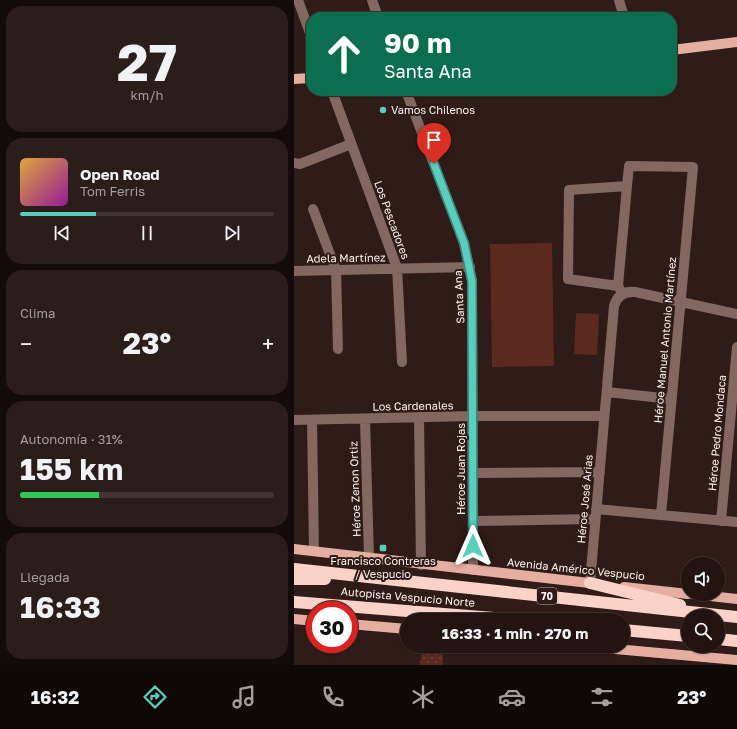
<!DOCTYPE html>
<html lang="es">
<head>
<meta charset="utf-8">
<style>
	body { margin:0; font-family:"Golos Text",sans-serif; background:#2b1d1a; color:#f1f3f6; height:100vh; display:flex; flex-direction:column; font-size:15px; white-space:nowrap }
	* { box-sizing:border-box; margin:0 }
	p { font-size:13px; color:#a39e9f }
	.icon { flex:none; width:22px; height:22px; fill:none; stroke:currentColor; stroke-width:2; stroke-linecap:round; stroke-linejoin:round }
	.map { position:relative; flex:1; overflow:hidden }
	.side { display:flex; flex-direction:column; gap:6px; padding:6px; background:#130b09; width:294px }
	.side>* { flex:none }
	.top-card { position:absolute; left:12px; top:12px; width:371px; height:84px; border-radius:16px; box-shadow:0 1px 3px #0004,0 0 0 1px #403331; background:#0b6e4f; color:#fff; overflow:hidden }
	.fabs { position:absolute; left:387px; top:557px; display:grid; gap:8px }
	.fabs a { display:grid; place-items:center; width:44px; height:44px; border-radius:50%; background:#231411; box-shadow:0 1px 3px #0004,0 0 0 1px #403331; font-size:20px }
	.speed { position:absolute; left:12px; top:601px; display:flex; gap:8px; font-size:20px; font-weight:700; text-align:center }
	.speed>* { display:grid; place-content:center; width:52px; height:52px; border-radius:50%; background:#231411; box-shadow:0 1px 3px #0004,0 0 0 1px #403331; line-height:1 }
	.speed .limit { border:6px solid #d22; background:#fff; color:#111 }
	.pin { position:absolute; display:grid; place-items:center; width:34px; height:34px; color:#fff; margin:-41px -17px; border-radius:50% 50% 50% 0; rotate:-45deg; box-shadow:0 0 4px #0007 }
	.pin .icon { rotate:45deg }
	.me { position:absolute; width:44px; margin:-22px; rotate:0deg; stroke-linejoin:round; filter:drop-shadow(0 0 3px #0008) }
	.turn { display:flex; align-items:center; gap:14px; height:84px; padding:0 12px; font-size:18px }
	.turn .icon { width:52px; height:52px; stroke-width:2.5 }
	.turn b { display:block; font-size:28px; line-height:34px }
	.big { font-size:30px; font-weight:700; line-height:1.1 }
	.side .tile { flex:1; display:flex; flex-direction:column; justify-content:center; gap:6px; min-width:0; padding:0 14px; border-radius:16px; background:#2b1d1a }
	.side .dial { align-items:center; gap:0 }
	.dial b { font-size:52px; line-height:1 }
	.song { display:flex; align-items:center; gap:12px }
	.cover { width:48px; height:48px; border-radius:6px; background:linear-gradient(135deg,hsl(40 70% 55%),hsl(300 70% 35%)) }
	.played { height:4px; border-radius:2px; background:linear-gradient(90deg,#5acebd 30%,#403331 30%) }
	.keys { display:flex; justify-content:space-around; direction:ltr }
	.heat { display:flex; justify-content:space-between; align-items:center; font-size:22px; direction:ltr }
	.charge { height:6px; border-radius:3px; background:linear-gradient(90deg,#34c759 31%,#403331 0) }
	.trip { position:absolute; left:106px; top:613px; width:230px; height:40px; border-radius:20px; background:#231411; box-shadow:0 1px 3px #0004,0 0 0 1px #403331; font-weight:700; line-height:40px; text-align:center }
	.menu { display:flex; height:64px; justify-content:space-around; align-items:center; background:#0e0807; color:#a39e9f }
	.menu .icon { width:28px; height:28px }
	.menu .selected { color:#5acebd }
	.menu b { font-size:18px; color:#f1f3f6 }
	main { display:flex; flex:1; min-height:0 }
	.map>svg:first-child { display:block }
	.grass { fill:url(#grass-dots) }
	.pitch { fill:#5c291f }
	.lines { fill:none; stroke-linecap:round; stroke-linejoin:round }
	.minor { stroke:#836761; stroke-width:10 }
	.major { stroke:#e6aea1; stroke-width:10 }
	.highway { stroke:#fbd2c8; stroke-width:12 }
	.route-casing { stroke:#3a867b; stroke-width:10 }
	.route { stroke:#5acebd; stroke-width:7 }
	.poi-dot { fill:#5acebd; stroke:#2f1b17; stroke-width:1.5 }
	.labels { text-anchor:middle; stroke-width:4; stroke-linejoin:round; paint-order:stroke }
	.shield { fill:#2f1b17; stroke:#bfb2ae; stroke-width:1 }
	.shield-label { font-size:10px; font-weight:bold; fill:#fdf2ef }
	.poi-label { font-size:11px; fill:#fdf2ef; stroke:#2f1b17; text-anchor:start }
	.street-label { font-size:11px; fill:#fdf2ef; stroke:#2f1b17 }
</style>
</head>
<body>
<main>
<section class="side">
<div class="tile dial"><b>27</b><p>km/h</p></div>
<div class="tile">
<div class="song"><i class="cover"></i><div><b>Open Road</b><p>Tom Ferris</p></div></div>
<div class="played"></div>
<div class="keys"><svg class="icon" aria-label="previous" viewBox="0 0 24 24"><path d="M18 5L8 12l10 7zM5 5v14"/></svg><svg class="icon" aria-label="pause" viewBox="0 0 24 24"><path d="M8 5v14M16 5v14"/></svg><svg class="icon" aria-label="next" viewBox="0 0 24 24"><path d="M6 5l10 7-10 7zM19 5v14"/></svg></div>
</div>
<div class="tile"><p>Clima</p>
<div class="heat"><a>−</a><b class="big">23°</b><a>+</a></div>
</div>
<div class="tile"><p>Autonomía · 31%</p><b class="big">155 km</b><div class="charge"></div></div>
<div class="tile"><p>Llegada</p><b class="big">16:33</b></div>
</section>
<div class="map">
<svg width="443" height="665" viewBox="0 0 443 665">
	<defs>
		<pattern id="grass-dots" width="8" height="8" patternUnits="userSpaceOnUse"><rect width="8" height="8" fill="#5c291f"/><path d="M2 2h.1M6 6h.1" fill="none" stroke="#744840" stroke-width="1.8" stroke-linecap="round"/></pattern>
	</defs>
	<rect width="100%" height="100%" fill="#2f1b17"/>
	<path class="grass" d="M131,646H149V665H126L127,655Z"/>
	<path class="pitch" d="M258,243L260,366L198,367L196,244Z
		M282,313L305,314L303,355L280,354Z"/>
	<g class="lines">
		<path class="minor" d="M4,0L17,36
			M78,0L84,17
			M325,0L330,17
			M38,91L103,268L108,362
			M112,91L170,243L178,281L179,570
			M0,163L6,164L57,144
			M19,209L42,270L44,349
			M0,271L176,267
			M324,286L274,279L275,190L333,186L335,166L399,167L367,515
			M327,291L324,286L333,186
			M313,392L377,399
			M125,417L127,565
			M71,419L75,558
			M0,420L178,416H310
			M18,420L20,551
			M179,473L306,472
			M302,509L443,522
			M179,521L301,519
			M427,521L443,347
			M296,583L320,306C323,296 330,291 341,292L443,314"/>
		<path class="major" d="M378,50L443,42
			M0,79L17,78
			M0,549L304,584
			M330,587L394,594
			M398,594L443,599
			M0,619L21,621
			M55,624L113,629
			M288,646L443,660"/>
		<path class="highway" d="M0,569L443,617
			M0,579H31
			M296,583L386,605
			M0,602L226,620
			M329,630L394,636
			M424,639L443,641"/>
	</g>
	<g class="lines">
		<g class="route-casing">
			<path id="route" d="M140,164L170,243L178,281L179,546"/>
		</g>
		<use href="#route" class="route"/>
	</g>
	<g class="poi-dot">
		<circle cx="89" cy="110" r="4"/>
		<rect x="85" y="544" width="8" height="8" rx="2"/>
	</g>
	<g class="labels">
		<rect class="shield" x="243" y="588" width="20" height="16" rx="3"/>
		<g class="shield-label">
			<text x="253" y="600">70</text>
		</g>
		<g class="poi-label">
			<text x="97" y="114">Vamos Chilenos</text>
			<text x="89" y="565" text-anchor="middle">Francisco Contreras<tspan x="89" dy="13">/ Vespucio</tspan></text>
		</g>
		<g class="street-label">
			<text transform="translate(98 220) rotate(70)" y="4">Los Pescadores</text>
			<text transform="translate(52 258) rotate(-1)" y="4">Adela Martínez</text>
			<text transform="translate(165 297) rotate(-93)" y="4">Santa Ana</text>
			<text transform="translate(371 340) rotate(-85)" y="4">Héroe Manuel Antonio Martínez</text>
			<text transform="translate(119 406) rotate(-1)" y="4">Los Cardenales</text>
			<text transform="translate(423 433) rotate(-85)" y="4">Héroe Pedro Mondaca</text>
			<text transform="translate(167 469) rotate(-90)" y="4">Héroe Juan Rojas</text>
			<text transform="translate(61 489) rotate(-92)" y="4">Héroe Zenon Ortiz</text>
			<text transform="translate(291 499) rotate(-85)" y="4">Héroe José Arias</text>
			<text transform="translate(282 569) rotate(6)" y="4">Avenida Américo Vespucio</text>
			<text transform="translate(114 597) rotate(5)" y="4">Autopista Vespucio Norte</text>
		</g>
	</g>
</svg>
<div class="fabs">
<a><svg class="icon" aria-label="sound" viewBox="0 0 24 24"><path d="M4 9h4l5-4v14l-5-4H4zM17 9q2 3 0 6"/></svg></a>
<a><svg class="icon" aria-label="search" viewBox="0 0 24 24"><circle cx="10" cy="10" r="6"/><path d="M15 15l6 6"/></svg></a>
</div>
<div class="speed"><div class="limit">30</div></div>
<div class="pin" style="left:140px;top:164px;background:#d93025"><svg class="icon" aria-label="arrive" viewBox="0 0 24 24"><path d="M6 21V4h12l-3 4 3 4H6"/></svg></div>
<svg class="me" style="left:179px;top:546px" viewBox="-20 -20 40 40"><path d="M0-17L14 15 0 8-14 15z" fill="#5acebd" stroke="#fff" stroke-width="4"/></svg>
<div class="trip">16:33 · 1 min · 270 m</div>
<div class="top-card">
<div class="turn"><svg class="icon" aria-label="ahead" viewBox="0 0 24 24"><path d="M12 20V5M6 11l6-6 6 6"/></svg><div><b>90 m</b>Santa Ana</div></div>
</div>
</div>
</main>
<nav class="menu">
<b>16:32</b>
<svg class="icon selected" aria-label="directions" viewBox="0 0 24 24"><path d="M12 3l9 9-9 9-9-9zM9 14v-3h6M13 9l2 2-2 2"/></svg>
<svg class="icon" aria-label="music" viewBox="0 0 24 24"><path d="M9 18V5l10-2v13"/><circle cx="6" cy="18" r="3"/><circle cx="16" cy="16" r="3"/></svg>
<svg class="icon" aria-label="phone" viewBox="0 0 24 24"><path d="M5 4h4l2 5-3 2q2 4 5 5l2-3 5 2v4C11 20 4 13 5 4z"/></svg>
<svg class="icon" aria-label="climate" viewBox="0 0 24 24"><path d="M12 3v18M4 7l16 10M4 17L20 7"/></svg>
<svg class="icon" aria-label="car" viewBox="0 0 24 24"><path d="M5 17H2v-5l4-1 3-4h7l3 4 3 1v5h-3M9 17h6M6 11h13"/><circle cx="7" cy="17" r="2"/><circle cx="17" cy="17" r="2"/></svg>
<svg class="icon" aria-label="filters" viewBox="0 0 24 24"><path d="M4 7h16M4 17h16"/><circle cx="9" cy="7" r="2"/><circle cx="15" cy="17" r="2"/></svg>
<b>23°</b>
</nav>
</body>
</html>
